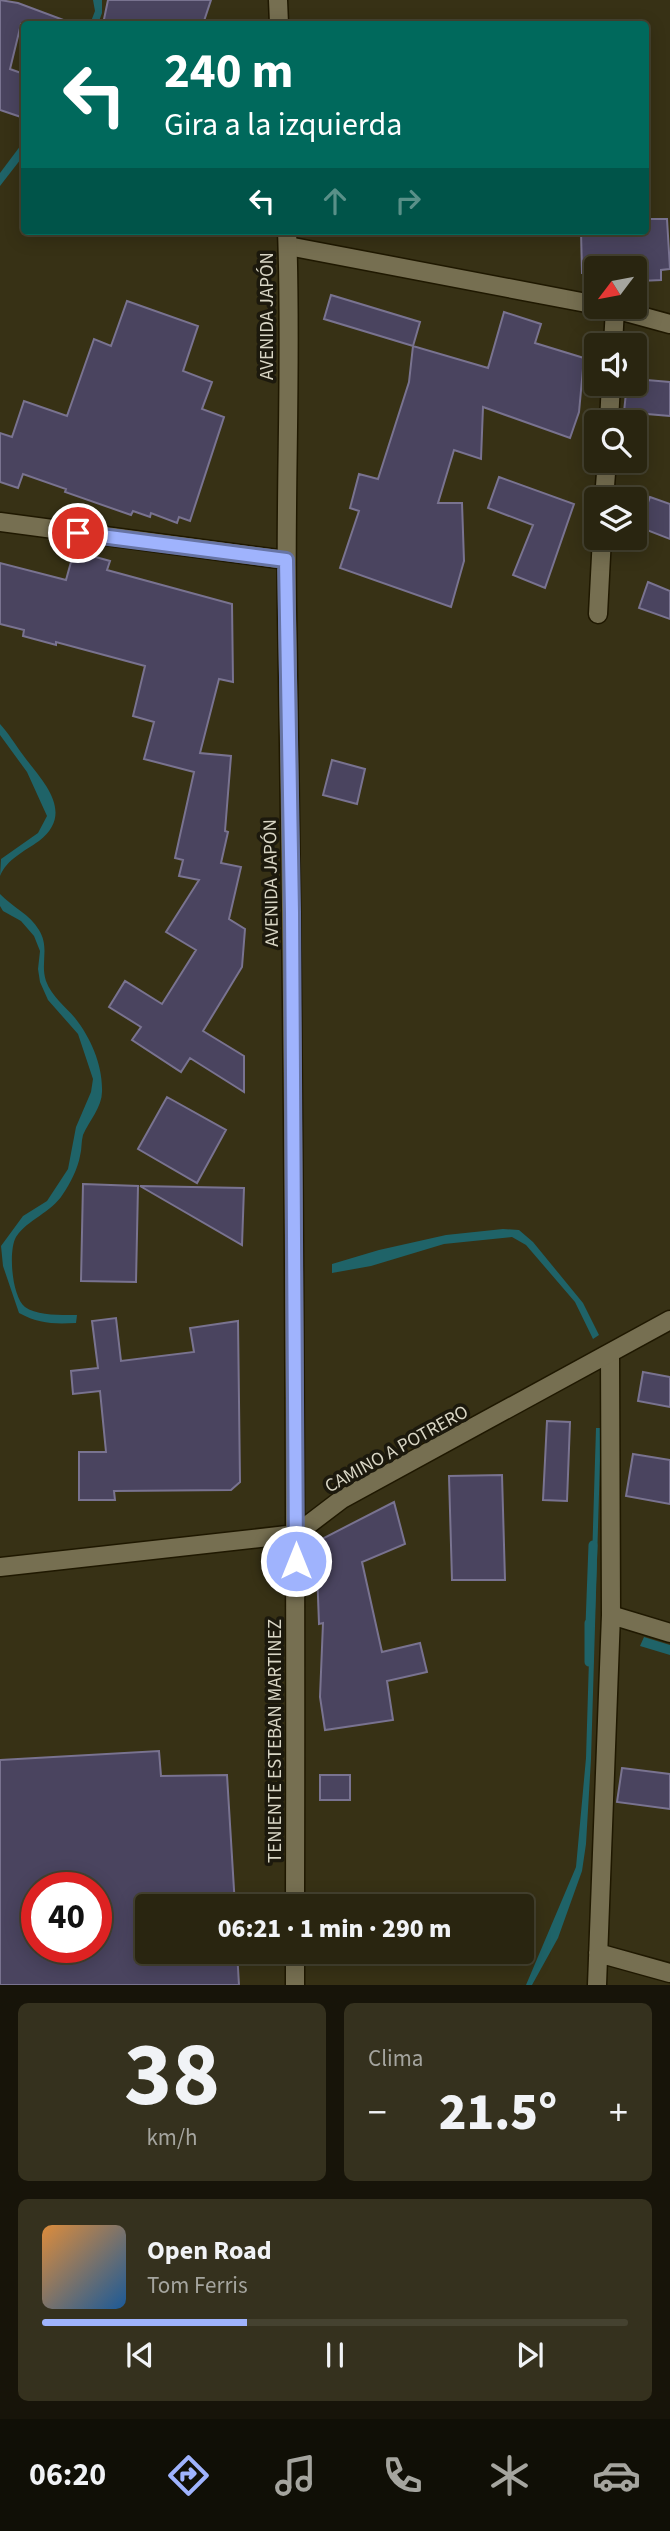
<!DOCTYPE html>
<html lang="es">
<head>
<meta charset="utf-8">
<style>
	body { margin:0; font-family:"Source Sans 3",sans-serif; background:#35311e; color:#f1f3f6; height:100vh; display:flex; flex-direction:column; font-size:26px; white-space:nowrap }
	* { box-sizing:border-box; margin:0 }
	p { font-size:23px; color:#a5a59f }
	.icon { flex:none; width:38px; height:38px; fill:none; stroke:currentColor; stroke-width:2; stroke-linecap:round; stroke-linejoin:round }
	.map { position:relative; height:1985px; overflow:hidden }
	.panel { display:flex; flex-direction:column; gap:18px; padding:18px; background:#171409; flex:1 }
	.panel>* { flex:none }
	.banner { position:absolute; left:21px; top:21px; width:628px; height:214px; border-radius:7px; box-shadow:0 4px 18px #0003,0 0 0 2px #454230; background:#00695c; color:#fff; overflow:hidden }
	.needle { width:46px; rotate:238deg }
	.tools { position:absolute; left:584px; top:256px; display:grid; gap:14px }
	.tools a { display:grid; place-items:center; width:63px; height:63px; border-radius:7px; background:#292510; box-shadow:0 4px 18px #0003,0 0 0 2px #454230; font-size:35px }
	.speed { position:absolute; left:21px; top:1872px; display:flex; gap:14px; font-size:35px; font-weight:700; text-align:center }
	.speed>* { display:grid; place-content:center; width:91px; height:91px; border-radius:50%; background:#292510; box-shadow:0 4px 18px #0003,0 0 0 2px #454230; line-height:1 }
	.speed .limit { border:10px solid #d22; background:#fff; color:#111 }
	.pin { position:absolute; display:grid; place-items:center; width:60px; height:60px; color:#fff; margin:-30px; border:4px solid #fff; border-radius:50%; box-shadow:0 2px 7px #0007 }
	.me { position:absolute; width:77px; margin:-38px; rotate:0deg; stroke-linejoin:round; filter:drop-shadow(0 0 5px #0008) }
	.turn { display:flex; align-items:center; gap:24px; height:147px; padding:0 28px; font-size:32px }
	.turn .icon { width:91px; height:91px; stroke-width:2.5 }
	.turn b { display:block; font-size:49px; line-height:60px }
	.lanes { display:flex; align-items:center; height:66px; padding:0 28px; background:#0003; justify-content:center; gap:35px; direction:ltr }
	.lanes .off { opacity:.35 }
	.big { font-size:52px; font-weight:800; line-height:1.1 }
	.panel .tile { flex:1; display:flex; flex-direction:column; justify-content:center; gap:10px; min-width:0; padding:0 24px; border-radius:10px; background:#35311e }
	.panel .dial { align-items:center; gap:0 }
	.dial b { font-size:91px; line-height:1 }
	.song { display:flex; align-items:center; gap:21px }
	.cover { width:84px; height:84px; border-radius:10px; background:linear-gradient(135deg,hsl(30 70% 55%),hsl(210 70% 35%)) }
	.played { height:7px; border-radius:4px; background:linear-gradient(90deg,#9fb3fd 35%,#454230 35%) }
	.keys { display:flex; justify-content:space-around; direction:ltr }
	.heat { display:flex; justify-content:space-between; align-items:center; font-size:38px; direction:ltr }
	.panel .tiles { flex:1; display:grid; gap:18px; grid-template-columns:1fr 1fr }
	.tile:last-child { grid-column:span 2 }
	.trip { position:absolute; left:135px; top:1894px; width:399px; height:70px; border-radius:7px; background:#292510; box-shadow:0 4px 18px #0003,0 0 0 2px #454230; font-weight:800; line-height:70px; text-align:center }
	.dock { display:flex; height:112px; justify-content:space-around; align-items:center; background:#100f06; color:#a5a59f }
	.dock .icon { width:49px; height:49px }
	.dock .active { color:#9fb3fd }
	.dock b { font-size:32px; color:#f1f3f6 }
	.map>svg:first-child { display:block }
	.water { fill:#1f6368 }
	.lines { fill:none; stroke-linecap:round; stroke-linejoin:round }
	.stream { stroke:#1f6368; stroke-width:9 }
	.building { fill:#4a445f; stroke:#797390; stroke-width:2; fill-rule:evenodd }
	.minor-casing { stroke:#1f1800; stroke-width:21 }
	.tertiary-casing { stroke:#1f1800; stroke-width:21 }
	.minor { stroke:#766f51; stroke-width:18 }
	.tertiary { stroke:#766f51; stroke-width:18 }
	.route-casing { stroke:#6774a4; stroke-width:18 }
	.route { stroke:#9fb3fd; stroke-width:12 }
	.labels { text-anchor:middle; stroke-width:7; stroke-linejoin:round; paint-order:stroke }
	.street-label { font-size:19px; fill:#d9d6c5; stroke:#1c190d }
</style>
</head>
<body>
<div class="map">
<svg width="670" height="1985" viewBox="0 0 670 1985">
	<rect width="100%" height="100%" fill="#373115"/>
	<path class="water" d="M93,0H102V13L98,24H90L95,11Z
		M24,141V155L0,186V173Z
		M0,724C9,734 15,744 23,755C42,781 76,812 39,841C25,851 7,859 0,876L1,859L38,833L47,816L27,772L0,735Z
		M0,894C12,907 30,914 39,930C50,948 40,963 46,981C52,997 65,1006 75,1018C91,1038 103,1066 102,1092C102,1107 89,1121 83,1135C81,1142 82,1149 80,1156C78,1168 70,1184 63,1194C51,1213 28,1219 16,1237C8,1251 12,1297 25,1307C37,1316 63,1315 77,1315L76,1323C54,1324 39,1324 19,1313L3,1266L1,1246L23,1216L47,1201L68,1169L76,1127L91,1092L93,1079L78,1034L48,1000L40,982L38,969L40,951L34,936L21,921L3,911L0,906Z
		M503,1229L519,1230L533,1242L583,1303L599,1335L593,1339L575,1302L526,1245L512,1237L444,1244L371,1266L332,1273V1264L379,1250L446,1235Z
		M596,1428H601L591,1759L586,1844L582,1871L558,1938L532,1985H526L576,1867L586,1758Z
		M644,1637L670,1645V1655L640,1646Z"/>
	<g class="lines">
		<path class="stream" d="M589,1623V1662
			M590,1625L593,1545"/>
	</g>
	<path class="building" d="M0,0L18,3L69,22L68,24H21L10,69L24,74V118L0,110Z
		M108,0H211L203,24H103Z
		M646,219H667L670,269L661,270V280L640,281L639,271H636V262L631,260L629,268H597V272L582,273L581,231H646Z
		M331,295L420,322L413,346L324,319Z
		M127,301L198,326L183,371L212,382L202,409L224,417L190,521L179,517L177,523L151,513L150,517L133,511L131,515L65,492L66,489L23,474L18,488L0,482V433L12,437L24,401L67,416L94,339L111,346Z
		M504,312L541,324L535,343L584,358L579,412L570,438L483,407L481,459L454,450L438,503H462L464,561L451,607L340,568L359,511L350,508L359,474L378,479L409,382L413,346L488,368Z
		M635,379L670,382V416L624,412L627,383H635Z
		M499,477L574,504L545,588L513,575L533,525L488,508Z
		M650,497L670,504V539L639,527Z
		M74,551L110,561L107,570L232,604L233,682L219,679L200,753L231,756L225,831L228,832L221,863L241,867L229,919L245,929L242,967L203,1031L244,1056V1092L190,1058L181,1072L132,1040L141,1027L109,1007L125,981L162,1004L196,950L166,932L199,880L179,876L183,860L175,858L194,772L144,759L154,722L133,716L145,666L56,642V645L23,636L24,630L0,624V563L66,580Z
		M648,582L670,591V619L639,608Z
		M332,760L365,769L357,804L323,795Z
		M167,1097L226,1130L197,1183L138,1149Z
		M83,1184L138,1186L136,1282L81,1281Z
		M140,1186L244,1188L242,1245Z
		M116,1318L121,1361L194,1352L190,1328L238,1321L240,1482L231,1490L114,1491L115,1500H79V1452H106L100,1391L73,1394L71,1371L98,1368L92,1321Z
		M643,1372L670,1377V1407L638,1401Z
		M547,1421L570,1422L567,1501L543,1500Z
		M633,1454L670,1460V1504L626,1496Z
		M502,1475L505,1580H452L449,1476Z
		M394,1502L405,1544L362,1562L382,1652L420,1643L427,1672L387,1681L393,1720L325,1730L320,1697L323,1623L319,1624L316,1542Z
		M159,1751L161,1776L227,1775L235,1906H147V1951H237L239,1985H0V1760ZM37,1888H96V1948H37Z
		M622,1768L670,1774V1809L617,1802Z
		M320,1775H350V1800H320Z"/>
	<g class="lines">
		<g class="minor-casing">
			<path id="minor" d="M288,246L597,305
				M604,306L670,324
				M613,345L615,308
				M609,422L611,383
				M604,499L607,460
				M0,522L286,560
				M598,614L602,537
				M611,1615L670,1633
				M598,1953L670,1973
				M597,1985L611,1615L610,1354"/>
		</g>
		<g class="tertiary-casing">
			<path id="tertiary" d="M278,0L279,24
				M287,231C292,357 285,484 287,610C294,1042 296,1474 295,1906
				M0,1567L296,1534L342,1499L670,1320
				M295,1985V1951"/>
		</g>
		<use href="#minor" class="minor"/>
		<use href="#tertiary" class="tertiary"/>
	</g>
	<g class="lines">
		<g class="route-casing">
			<path id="route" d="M78,533L286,560L292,912L296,1561"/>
		</g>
		<use href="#route" class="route"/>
	</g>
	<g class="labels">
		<g class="street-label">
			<text transform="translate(266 316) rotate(-90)" y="7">AVENIDA JAPÓN</text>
			<text transform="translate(270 883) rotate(-91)" y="7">AVENIDA JAPÓN</text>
			<text transform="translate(396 1448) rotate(-29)" y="7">CAMINO A POTRERO</text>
			<text transform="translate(274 1741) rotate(-90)" y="7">TENIENTE ESTEBAN MARTINEZ</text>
		</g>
	</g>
</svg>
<div class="tools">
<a><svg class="needle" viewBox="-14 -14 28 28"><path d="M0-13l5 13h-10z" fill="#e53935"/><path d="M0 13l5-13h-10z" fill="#a5a59f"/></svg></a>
<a><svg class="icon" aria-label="sound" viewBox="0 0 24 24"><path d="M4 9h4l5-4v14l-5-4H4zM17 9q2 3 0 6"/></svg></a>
<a><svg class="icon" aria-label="search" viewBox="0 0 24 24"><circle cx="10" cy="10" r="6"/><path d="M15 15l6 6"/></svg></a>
<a><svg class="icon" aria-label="layers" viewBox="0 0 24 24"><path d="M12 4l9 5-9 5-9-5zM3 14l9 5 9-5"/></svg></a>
</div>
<div class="speed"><div class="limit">40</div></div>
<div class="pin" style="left:78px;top:533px;background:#d93025"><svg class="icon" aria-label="arrive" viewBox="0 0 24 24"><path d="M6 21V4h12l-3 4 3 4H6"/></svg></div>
<svg class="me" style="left:296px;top:1561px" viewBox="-20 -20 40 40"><circle r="17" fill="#9fb3fd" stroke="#fff" stroke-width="3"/><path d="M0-11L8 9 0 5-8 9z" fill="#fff"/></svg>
<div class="trip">06:21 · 1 min · 290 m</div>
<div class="banner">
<div class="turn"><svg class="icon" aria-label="left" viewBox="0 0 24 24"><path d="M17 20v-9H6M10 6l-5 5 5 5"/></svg><div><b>240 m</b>Gira a la izquierda</div></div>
<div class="lanes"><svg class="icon" aria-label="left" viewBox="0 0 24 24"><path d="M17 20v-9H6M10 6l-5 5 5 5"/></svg><svg class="icon off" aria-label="ahead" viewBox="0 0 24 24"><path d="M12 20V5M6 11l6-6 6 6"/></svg><svg class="icon off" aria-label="right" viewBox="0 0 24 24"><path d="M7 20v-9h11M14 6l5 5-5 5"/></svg></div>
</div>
</div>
<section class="panel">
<div class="tiles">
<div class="tile dial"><b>38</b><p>km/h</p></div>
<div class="tile"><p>Clima</p>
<div class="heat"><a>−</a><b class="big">21.5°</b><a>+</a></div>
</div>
<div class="tile">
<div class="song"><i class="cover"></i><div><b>Open Road</b><p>Tom Ferris</p></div></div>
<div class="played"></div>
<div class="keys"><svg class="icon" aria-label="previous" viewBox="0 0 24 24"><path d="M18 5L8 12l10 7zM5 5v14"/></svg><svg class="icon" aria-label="pause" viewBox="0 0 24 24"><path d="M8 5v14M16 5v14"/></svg><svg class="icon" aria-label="next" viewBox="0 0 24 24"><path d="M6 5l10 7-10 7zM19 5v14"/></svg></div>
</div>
</div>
</section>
<nav class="dock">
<b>06:20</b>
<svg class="icon active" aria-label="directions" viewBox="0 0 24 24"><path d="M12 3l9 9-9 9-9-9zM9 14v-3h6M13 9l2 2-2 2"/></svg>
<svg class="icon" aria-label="music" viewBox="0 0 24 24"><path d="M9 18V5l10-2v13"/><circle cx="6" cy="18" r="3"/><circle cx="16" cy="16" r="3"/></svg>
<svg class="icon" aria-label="phone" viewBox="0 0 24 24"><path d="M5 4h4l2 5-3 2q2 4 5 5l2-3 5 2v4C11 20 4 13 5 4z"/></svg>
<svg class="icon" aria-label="climate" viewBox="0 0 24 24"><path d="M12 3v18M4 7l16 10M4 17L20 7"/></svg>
<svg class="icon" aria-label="car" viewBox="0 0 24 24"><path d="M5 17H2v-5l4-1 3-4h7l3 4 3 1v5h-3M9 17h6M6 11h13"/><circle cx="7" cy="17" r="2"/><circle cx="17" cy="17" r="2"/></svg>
</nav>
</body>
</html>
